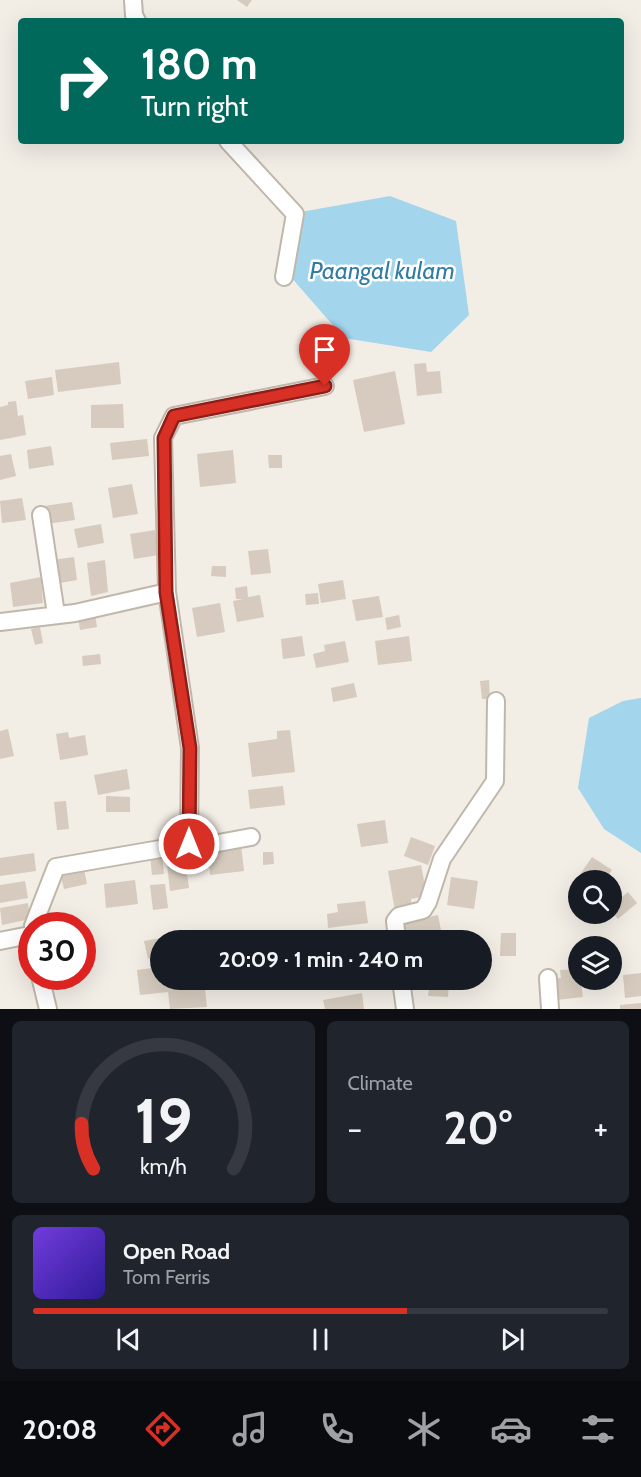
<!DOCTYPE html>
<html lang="en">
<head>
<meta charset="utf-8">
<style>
	body { margin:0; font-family:Cabin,sans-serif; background:#20242c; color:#f1f3f6; height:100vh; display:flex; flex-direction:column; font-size:22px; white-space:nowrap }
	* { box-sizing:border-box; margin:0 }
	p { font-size:20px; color:#9ea1a6 }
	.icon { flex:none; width:33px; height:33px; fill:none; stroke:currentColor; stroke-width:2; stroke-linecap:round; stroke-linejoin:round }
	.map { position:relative; height:1009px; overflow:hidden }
	.panel { display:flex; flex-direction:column; gap:12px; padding:12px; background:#0d0f14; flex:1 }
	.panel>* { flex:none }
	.top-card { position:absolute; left:18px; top:18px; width:606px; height:126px; border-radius:6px; box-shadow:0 6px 24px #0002; background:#00695c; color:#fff; overflow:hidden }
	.buttons { position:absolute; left:568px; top:870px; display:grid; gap:12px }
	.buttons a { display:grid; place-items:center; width:54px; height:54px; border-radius:50%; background:#171b24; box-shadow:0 6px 24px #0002; font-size:30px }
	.speed { position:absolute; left:18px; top:912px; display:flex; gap:12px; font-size:30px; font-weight:700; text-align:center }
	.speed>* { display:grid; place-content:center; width:78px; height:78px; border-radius:50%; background:#171b24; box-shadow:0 6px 24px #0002; line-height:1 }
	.speed .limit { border:9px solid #d22; background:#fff; color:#111 }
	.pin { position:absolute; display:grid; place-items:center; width:51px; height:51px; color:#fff; margin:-62px -26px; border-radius:50% 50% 50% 0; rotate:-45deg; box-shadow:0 0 6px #0007 }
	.pin .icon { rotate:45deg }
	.me { position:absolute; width:66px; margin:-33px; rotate:0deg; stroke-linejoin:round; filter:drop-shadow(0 0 4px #0008) }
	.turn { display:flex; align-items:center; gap:21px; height:126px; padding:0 24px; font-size:27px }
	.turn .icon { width:78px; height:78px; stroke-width:2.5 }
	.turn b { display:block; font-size:42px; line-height:51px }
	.big { font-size:45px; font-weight:800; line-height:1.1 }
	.panel .card { flex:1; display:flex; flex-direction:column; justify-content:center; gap:9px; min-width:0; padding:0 21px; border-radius:9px; background:#20242c }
	.panel .dial { align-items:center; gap:0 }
	.dial svg { height:156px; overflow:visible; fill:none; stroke:#363941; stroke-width:7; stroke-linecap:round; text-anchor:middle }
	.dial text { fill:#f1f3f6; stroke:none }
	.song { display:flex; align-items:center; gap:18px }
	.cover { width:72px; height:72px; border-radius:9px; background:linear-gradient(135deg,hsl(260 70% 55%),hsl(250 70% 35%)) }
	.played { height:6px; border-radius:3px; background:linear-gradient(90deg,#d93025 65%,#363941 65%) }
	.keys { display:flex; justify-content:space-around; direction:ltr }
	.heat { display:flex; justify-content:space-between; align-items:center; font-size:33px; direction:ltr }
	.panel .tiles { flex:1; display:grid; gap:12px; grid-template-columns:1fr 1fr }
	.card:last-child { grid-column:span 2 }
	.trip { position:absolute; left:150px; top:930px; width:342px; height:60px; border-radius:30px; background:#171b24; box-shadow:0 6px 24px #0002; font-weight:800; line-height:60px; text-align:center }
	.tab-bar { display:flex; height:96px; justify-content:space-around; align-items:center; background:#090b0e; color:#9ea1a6 }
	.tab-bar .icon { width:42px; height:42px }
	.tab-bar .selected { color:#d93025 }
	.tab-bar b { font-size:27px; color:#f1f3f6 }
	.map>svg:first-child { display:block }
	.water { fill:#a3d5ed }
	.building { fill:#d6cbbe }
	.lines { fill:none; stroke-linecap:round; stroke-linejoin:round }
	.minor-casing { stroke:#c0b7ab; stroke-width:20 }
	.minor { stroke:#fff; stroke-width:16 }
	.route-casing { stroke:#8d1f18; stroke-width:15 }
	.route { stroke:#d93025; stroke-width:10 }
	.labels { text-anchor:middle; stroke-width:5; stroke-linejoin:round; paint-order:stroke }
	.water-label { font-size:24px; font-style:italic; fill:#317ca4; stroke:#fff }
</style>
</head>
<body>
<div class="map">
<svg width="641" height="1009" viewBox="0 0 641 1009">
	<rect width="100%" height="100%" fill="#f2ede5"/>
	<path class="water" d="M390,196L456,221L469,315L431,352L344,338L290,276L301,212Z
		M641,698V853L604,829L578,788L589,718L623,701Z"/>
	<path class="building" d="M237,0H252L247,7Z
		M119,362L121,384L58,392L55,370Z
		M426,363L427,372L440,371L442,393L417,396L414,364Z
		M395,371L405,424L364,432L353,380Z
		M52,377L54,395L28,399L25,381Z
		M16,401L18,416L23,415L26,435L0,440V407L8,405V402Z
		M123,404L124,428H91V405Z
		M147,439L149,456L112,460L110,443Z
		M51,446L54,465L29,469L27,450Z
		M233,450L236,483L200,487L197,454Z
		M11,454L16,476L0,480V456Z
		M268,455H282V468H269Z
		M132,484L138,514L113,518L108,488Z
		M22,498L26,520L2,523L0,501Z
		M72,502L75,520L46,524L44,506Z
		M101,524L104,543L78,548L74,529Z
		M155,530L159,555L134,559L130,534Z
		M268,549L271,573L251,575L248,551Z
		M74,557L77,580L55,584L53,560Z
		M105,560L108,592L91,596L87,563Z
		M212,566H226V577L211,576Z
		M41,577L43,603L13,607L10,583Z
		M343,580L346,599L321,603L318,584Z
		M247,586L248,597L260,595L264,617L237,622L233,601L243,599H236L235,588Z
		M318,593L319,604L306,605L305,594Z
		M379,596L383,617L356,621L352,600Z
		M220,603L225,632L197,637L192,608Z
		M95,614L97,627L80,630L78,617Z
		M399,615L401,627L387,630L385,618Z
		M40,627L43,643L35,645L31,629Z
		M302,636L305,656L283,659L281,639Z
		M409,636L412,661L378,665L375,641Z
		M345,641L349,662L316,668L313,654L325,651L324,645Z
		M100,654L101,664L83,666L82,656Z
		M489,680L490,699H482L480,681Z
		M354,683L357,697L333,702L331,688Z
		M8,729L14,756L0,759V731Z
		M290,730L295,772L252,777L248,743L277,739V731Z
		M68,732L69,738L85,735L88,755L60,760L56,734Z
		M127,769L130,789L98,795L94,775Z
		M283,786L285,805L250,809L248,790Z
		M106,796L130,797V812H106Z
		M66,801L69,829L57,830L54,802Z
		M385,820L388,843L361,847L357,824Z
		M411,837L435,846L428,865L404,856Z
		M241,845L244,871L210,875L208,849Z
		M201,849L205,869L190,872L186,852Z
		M263,852H273L274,864L263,865Z
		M34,853L36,871L0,876V858Z
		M184,853L189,888L170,891L166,855Z
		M162,854L164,874L152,875L150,855Z
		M592,857L612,870L605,880H592L581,873Z
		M421,865L427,896L411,899L412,908L395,911L388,871Z
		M84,869L87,884L64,889L60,874Z
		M451,877L478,881L474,909L447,905Z
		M135,880L138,904L106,908L104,884Z
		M25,881L28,898L0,903V885Z
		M165,884L168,908L153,910L150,885Z
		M628,892L637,903L618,919L612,912V905Z
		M365,901L368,923L328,928L327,914L338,912L337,904Z
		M28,903L30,919L2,925L0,908Z
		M438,915L443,940H403L400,923Z
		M501,933H516V956H500Z
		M167,937V940H160V956L148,959L144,941Z
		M160,967V980L204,981L207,1007L170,1009L168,992L140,995L137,970Z
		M579,969L583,997L557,1000L556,978H561L560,970Z
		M641,973V996L625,998L623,975Z
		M275,980H291V981L275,982Z
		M416,980H449L448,997L428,996L429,989L416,988Z
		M362,993L364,1009H325L323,1000Z
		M641,1003V1009H620V1005Z"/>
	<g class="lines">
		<g class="minor-casing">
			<path id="minor" d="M133,0L134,15L137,21
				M228,141L295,214L284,277
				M41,515L56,614
				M0,622L75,613L167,592
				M189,844L190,748L167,592L163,438L174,416L325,386
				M33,926L56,867L189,844L202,846L251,837
				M397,940L395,921L399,916L423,910L428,902L442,859L495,781L496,701
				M0,941L30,935L32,942
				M40,976L48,1009
				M548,978L550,1009
				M401,980L405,1009"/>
		</g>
		<use href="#minor" class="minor"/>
	</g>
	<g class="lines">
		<g class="route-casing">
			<path id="route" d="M189,844L190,748L166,592L164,438L174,416L325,386"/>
		</g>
		<use href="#route" class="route"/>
	</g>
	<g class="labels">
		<g class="water-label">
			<text x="382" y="279">Paangal kulam</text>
		</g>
	</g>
</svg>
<div class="buttons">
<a><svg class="icon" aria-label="search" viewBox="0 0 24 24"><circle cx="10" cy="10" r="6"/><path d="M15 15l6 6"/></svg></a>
<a><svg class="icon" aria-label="layers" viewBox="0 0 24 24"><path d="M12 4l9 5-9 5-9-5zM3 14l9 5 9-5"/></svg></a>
</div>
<div class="speed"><div class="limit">30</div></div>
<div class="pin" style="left:325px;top:386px;background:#d93025"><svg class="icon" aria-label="arrive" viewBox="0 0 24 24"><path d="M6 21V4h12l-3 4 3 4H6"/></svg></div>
<svg class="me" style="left:189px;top:844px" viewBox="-20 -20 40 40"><circle r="17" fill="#d93025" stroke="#fff" stroke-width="3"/><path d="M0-11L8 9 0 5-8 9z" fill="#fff"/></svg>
<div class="trip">20:09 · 1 min · 240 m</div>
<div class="top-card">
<div class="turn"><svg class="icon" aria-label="right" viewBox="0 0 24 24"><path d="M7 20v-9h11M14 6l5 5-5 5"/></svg><div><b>180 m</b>Turn right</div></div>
</div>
</div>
<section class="panel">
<div class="tiles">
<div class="card dial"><svg viewBox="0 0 100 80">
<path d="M14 69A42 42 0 1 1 86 69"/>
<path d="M14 69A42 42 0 0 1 8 46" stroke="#d93025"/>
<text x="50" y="56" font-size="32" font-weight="700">19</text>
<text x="50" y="72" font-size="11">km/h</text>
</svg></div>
<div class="card"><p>Climate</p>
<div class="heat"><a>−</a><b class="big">20°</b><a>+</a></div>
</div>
<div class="card">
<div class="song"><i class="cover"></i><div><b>Open Road</b><p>Tom Ferris</p></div></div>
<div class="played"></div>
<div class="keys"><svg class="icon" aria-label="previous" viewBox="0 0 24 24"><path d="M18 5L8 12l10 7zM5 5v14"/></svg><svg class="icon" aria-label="pause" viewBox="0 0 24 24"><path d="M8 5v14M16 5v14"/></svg><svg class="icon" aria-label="next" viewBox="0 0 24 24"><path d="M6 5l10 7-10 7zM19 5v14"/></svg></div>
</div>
</div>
</section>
<nav class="tab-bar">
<b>20:08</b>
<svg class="icon selected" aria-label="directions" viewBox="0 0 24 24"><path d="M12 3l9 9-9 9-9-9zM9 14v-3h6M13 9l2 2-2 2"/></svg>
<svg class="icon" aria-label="music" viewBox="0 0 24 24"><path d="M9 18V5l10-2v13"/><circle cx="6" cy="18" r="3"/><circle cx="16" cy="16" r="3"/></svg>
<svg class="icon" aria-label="phone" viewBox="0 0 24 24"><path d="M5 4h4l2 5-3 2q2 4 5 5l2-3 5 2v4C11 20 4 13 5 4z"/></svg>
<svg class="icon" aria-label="climate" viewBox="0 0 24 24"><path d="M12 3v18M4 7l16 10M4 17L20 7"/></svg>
<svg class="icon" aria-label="car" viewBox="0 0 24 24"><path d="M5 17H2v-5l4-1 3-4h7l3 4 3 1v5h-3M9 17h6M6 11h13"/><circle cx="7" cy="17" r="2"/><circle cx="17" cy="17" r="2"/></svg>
<svg class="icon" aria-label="filters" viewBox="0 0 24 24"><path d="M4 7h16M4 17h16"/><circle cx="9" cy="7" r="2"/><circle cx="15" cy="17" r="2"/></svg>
</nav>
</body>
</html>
